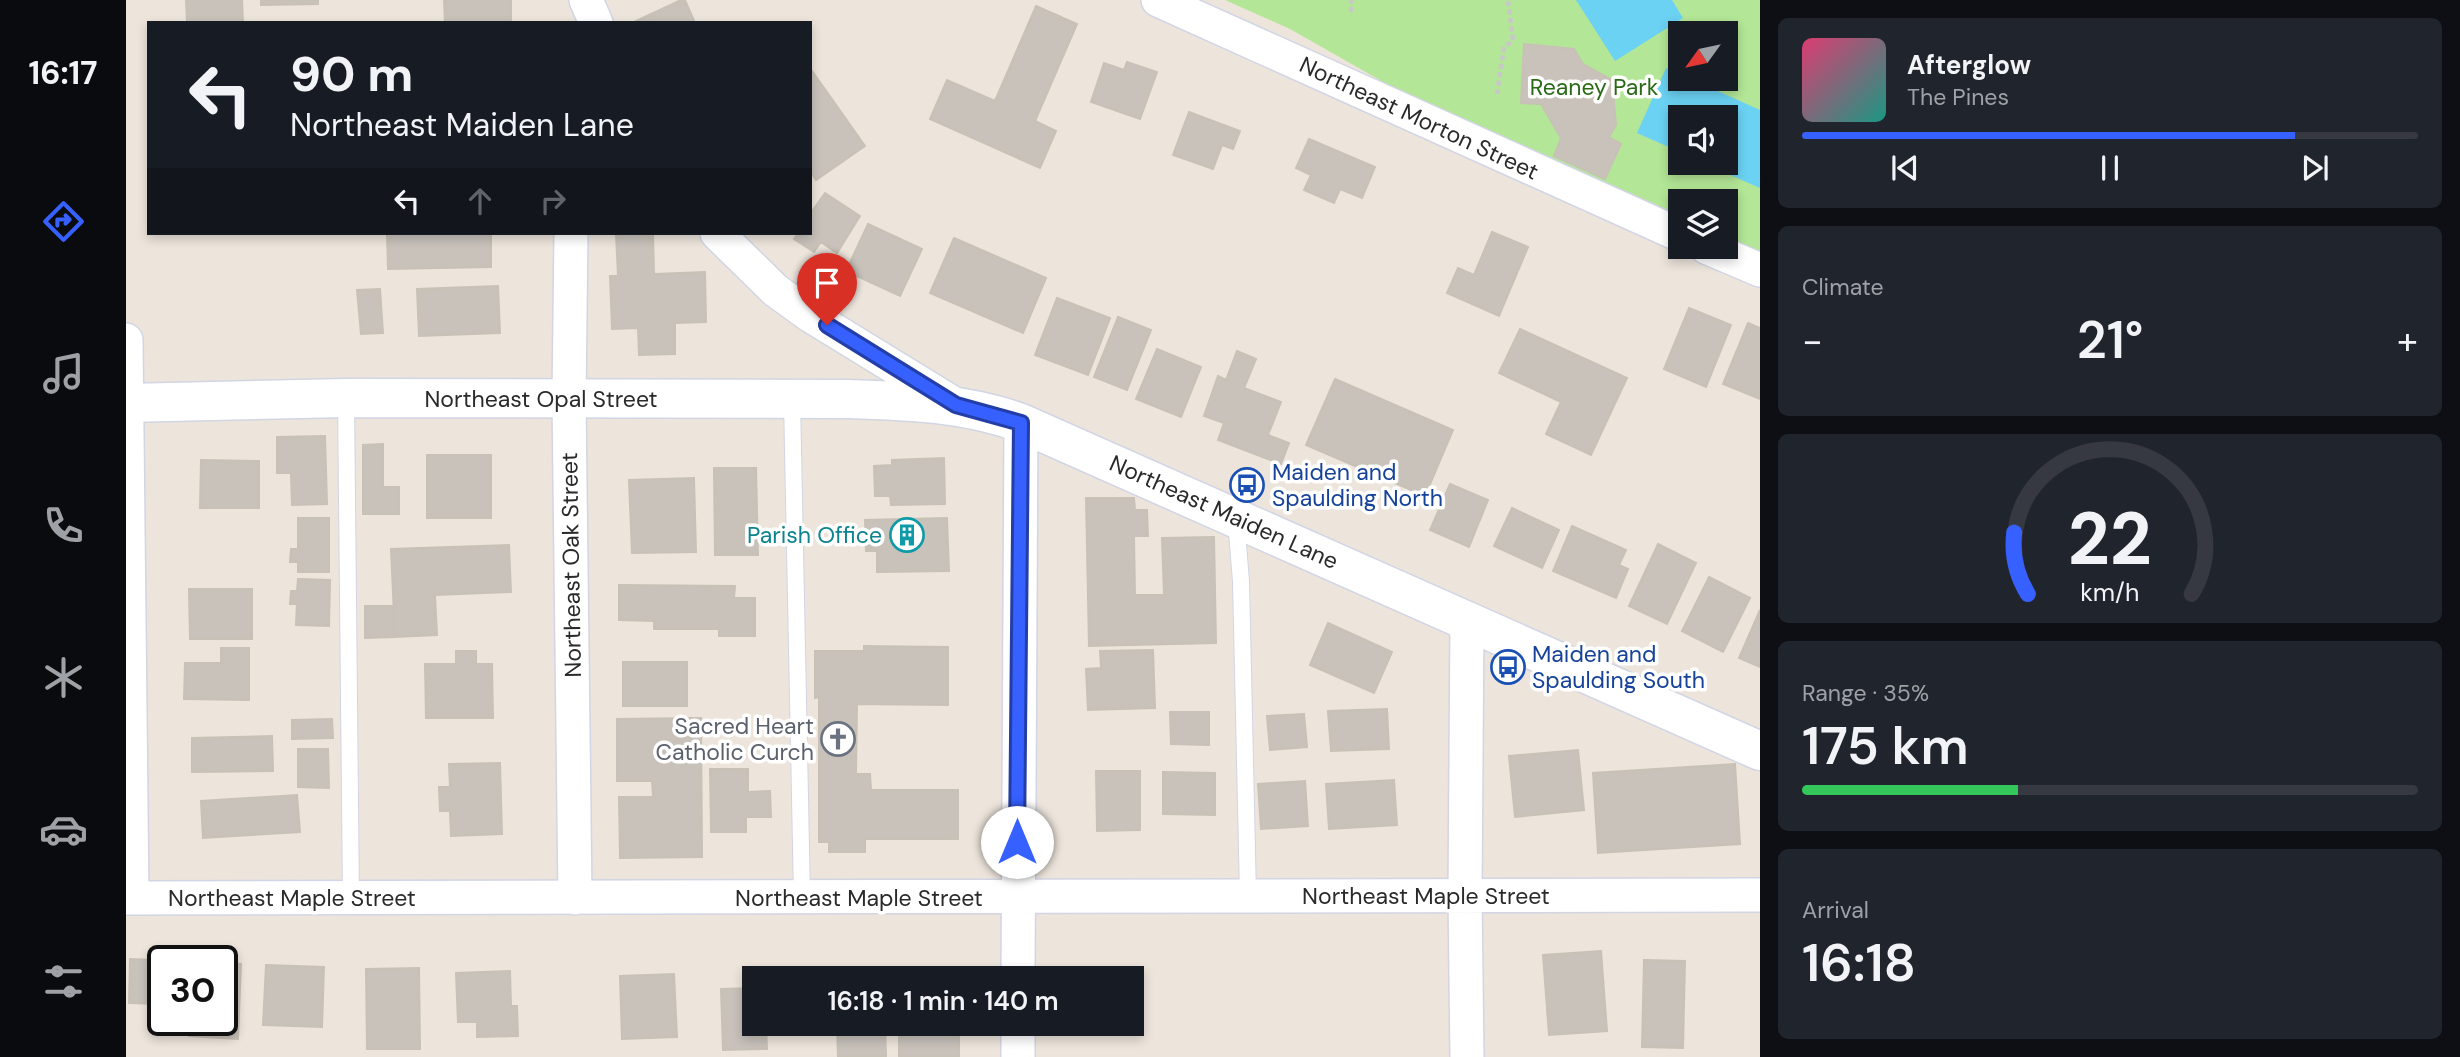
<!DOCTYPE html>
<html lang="en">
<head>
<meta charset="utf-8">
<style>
	body { margin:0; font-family:"DM Sans",sans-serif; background:#20242c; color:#f1f3f6; height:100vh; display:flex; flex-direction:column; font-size:26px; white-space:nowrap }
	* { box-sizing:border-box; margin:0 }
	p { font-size:23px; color:#9ea1a6 }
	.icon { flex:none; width:38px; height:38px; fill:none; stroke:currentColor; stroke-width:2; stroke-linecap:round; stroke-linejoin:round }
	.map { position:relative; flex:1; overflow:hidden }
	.side { display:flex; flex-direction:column; gap:18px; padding:18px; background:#0d0f14; width:700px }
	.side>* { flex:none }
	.top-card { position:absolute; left:21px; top:21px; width:665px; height:214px; border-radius:0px; box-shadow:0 4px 10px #0003; background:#171b24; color:#f1f3f6; overflow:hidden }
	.needle { width:46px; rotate:237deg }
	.tools { position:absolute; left:1542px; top:21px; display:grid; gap:14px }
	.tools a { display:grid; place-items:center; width:70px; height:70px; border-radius:0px; background:#171b24; box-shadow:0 4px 10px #0003; font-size:35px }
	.speed { position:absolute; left:21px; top:945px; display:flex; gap:14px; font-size:35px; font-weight:700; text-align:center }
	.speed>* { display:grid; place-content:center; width:91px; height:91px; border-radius:50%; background:#171b24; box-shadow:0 4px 10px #0003; line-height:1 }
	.speed .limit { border:4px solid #111; border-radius:10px; background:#fff; color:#111 }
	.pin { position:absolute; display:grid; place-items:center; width:60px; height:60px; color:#fff; margin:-72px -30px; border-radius:50% 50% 50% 0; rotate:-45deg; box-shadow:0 0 7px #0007 }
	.pin .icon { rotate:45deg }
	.me { position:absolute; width:77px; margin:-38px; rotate:0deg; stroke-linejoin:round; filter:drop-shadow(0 0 5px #0008) }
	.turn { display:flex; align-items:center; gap:24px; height:147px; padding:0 28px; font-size:32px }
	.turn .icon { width:91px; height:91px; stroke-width:2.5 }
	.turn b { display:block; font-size:49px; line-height:60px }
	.lanes { display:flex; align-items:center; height:66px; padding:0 28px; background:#0003; justify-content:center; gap:35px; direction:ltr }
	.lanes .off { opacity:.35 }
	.big { font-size:52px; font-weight:600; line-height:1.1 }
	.side .card { flex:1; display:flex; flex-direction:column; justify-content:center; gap:10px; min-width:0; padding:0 24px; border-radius:10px; background:#20242c }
	.side .dial { align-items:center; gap:0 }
	.dial svg { height:182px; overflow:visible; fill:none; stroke:#363941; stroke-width:7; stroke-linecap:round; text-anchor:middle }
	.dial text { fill:#f1f3f6; stroke:none }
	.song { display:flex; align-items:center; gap:21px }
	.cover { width:84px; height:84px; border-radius:10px; background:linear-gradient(135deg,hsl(340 70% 55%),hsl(170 70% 35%)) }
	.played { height:7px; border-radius:4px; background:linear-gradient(90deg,#3660ff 80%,#363941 80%) }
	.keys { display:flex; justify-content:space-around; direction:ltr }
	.heat { display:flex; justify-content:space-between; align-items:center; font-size:38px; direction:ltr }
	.charge { height:10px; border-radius:5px; background:linear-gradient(90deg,#34c759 35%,#363941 0) }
	.trip { position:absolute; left:616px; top:966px; width:402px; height:70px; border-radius:0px; background:#171b24; box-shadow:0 4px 10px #0003; font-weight:600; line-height:70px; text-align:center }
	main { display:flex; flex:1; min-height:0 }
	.dock { display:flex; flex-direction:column; width:126px; justify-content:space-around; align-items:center; background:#090b0e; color:#9ea1a6 }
	.dock .icon { width:49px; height:49px }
	.dock .current { color:#3660ff }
	.dock b { font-size:32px; color:#f1f3f6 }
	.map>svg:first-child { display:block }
	.green { fill:#b3e696; fill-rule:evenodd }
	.water { fill:#6bd2f3 }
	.building { fill:#c8c2bb; stroke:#c8c1b5; stroke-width:2 }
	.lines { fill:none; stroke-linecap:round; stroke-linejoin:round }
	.service-casing { stroke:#d1d5e4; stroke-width:18 }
	.minor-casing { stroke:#d1d5e4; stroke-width:36 }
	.tertiary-casing { stroke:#d1d5e4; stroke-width:41 }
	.path { stroke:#c8c8c8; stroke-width:4.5; stroke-dasharray:5 3.5; stroke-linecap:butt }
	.service { stroke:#fff; stroke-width:16 }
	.minor { stroke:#fff; stroke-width:33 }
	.tertiary { stroke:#fff; stroke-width:38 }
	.route-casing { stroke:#233ea6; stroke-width:18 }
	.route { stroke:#3660ff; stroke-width:12 }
	.labels { text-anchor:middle; stroke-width:7; stroke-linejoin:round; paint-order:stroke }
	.park-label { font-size:23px; fill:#2a6a17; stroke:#fff }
	.street-label { font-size:23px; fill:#2a2a2a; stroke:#fff }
	.transit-label { font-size:23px; fill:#164399; stroke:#fff; text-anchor:start }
	.culture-label { font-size:23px; fill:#0d838f; stroke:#fff; text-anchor:end }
	.worship-label { font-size:23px; fill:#5b616d; stroke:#fff; text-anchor:end }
</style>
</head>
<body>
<main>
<nav class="dock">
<b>16:17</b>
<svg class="icon current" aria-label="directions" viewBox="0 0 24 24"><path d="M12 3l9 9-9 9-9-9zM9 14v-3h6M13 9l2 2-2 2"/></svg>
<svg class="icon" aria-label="music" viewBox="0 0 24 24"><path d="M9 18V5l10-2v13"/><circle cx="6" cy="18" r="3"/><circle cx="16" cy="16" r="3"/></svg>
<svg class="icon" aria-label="phone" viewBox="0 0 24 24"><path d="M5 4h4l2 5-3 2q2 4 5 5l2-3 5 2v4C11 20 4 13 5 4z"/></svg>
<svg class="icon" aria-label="climate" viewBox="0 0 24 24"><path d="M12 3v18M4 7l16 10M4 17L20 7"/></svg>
<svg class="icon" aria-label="car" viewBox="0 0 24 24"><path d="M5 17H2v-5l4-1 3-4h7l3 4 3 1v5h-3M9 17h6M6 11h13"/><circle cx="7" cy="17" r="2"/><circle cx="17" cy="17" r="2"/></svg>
<svg class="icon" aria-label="filters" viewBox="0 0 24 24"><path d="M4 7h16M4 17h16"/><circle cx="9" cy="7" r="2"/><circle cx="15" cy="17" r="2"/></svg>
</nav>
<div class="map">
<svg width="1634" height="1057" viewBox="0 0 1634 1057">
	<rect width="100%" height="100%" fill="#ede5dc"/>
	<path class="green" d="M1099,0H1634V255L1600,239V201H1554V219L1289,100L1164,29ZM1554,33H1600V79H1554ZM1554,117H1600V163H1554Z"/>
	<path class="water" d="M1450,0H1546L1557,18L1489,61Z
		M1540,68L1554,74V79H1565L1634,110V188L1577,163H1600V117H1554V152L1511,133Z"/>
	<path class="building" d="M60,0H116L117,23H61Z
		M135,0H192V4L135,5Z
		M318,0H385V23H319Z
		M555,0H559L569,23H511L510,21Z
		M910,6L951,24L909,121L930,131L914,168L804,119L821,80L869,101Z
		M1398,44L1448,49L1457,64L1486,80L1490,125L1483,137L1495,144L1479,179L1428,156L1435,138L1415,104L1395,103Z
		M1001,62L1031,72L1014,119L965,102L978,63L998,70Z
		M684,68L739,146L690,180L684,171Z
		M1063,112L1114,131L1107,149L1096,145L1087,169L1047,155Z
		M1183,139L1249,167L1236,198L1214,189L1208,203L1178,190L1185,175L1170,168Z
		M699,193L734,216L711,253L695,242L688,252L668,239L672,233H684V214Z
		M742,224L796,249L774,296L720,271Z
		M1366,232L1402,247L1373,316L1321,293L1332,268L1348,275Z
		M261,233H365V267L262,269Z
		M490,233H527L528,274L579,272L580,322L549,323V354L513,355L512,328L486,329L484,276H492Z
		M828,238L920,278L897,333L804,293Z
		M372,286L374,333L293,336L291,289Z
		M254,289L257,333L235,334L231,290Z
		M931,298L984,318L962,375L909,355Z
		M1563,308L1605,325L1580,387L1538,369Z
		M992,317L1025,330L1001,390L968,377Z
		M1622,323L1634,328V399L1597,384Z
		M1394,329L1501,378L1465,455L1420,434L1435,402L1373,373Z
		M1031,349L1075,367L1055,417L1010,399Z
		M1111,351L1130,359L1118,388L1155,402L1142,435L1163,443L1155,464L1092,440L1098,423L1078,416L1092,376L1100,380Z
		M1209,379L1327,430L1299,496L1180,445Z
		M199,436L201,504L166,505L165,473H151V437Z
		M257,444V487H273V514H237V445Z
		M301,455H365V518H301Z
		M818,458L819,504L765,505L764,496H749L748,466L766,465V460Z
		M75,460L133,461V508H74Z
		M588,468H630L632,555H589Z
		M568,478L570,552L506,553L503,480Z
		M1324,484L1362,500L1343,547L1304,530Z
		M960,498H1008L1009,510H1021L1022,536H1008L1009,595H1038L1036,538L1088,537L1090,643L963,646Z
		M1386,508L1433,530L1416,568L1368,546Z
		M172,518H203V572H172V562H164L165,549H172Z
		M821,518L823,571L751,572V551H740L739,520Z
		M1446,526L1500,550L1493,565L1502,569L1490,598L1427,571Z
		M1532,544L1570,563L1541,624L1503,606Z
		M383,545L385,592L309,595L311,635L269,637L265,549Z
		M1583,577L1624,598L1597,652L1556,631Z
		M172,579L204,580L203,626L170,625L171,604H164L165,591H171Z
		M493,585L609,586L608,598H629V636H593V629H528V621L493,620Z
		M63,589H126V639H64Z
		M239,606H267L269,637L239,638Z
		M1634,610V667L1613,658Z
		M1202,623L1266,652L1248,693L1184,665Z
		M738,646L822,647V705L731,704L730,774H744L745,790H832V839H739V852H703V842H693V697L689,698V651H738Z
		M95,648H123V700L58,699L59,663H95Z
		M1027,650L1029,708L962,710L960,669L975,668L974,651Z
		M330,651H350V664H366L367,718H300L299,664H330Z
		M497,662H561V706H497Z
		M1261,709L1263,749L1205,751L1202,711Z
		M1044,712H1083V745L1045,744Z
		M1178,714L1181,747L1144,750L1141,716Z
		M575,718L576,857L494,858L493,797H527L526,781H491V719Z
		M206,719L207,738L166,739V720Z
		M146,736L147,771L66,772V738Z
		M172,749H202L203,788L172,787Z
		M1452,750L1458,810L1389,817L1383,756Z
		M374,763L376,834L325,836L324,811H314L313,787H324L323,764Z
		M1609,764L1614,844L1472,853L1467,773Z
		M584,769H622V792L644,791L645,817H620V832H585Z
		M970,771H1014V830L971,831Z
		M1037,772L1089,773V815L1037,814Z
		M1268,780L1271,825L1203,829L1200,784Z
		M1179,781L1182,826L1135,829L1132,784Z
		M171,795L174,832L77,838L75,801Z
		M1475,951L1481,1031L1423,1035L1417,955Z
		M4,959L54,961H37V1004L3,1003Z
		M1518,960L1559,961L1557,1048L1516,1047Z
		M96,963L115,964L112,1039L63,1036L64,1020H96Z
		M140,965L198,967L196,1027L137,1025Z
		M293,968L294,1049H241L240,969Z
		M384,971L385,1006H391L392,1036L351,1037V1022H332L330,973Z
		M548,974L551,1037L496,1039L494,976Z
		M628,988V1024H640L641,1049L597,1050L595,989Z
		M711,1024H759L760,1057H712Z
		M773,1024H833V1057H773Z"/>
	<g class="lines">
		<g class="service-casing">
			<path id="service" d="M220,398L225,899
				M666,400L676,897
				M1110,521L1115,581L1122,896"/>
		</g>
		<g class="minor-casing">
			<path id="minor" d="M460,0L470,23
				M1032,0L1554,235
				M445,233L443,399L449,898
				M591,233L649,290L685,316L830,405
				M1580,247L1634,270
				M0,340L6,898
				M1341,621L1339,896L1341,1057
				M0,898L1634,895
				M892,978L895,423
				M892,1024V1057"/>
		</g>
		<g class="tertiary-casing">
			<path id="tertiary" d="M0,403L220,398L721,399C781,401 838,402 895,423L1634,751"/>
		</g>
		<path class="path" d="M1225,12V0
			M1371,94L1378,47L1387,41L1382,0"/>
		<use href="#service" class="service"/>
		<use href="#minor" class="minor"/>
		<use href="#tertiary" class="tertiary"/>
	</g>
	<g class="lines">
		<g class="route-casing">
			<path id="route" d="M701,325L830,405L895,423L891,842"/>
		</g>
		<use href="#route" class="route"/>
	</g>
	<defs>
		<g id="bus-ring" transform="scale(1.75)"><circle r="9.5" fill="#fff" stroke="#1a4fb4" stroke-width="1.5"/><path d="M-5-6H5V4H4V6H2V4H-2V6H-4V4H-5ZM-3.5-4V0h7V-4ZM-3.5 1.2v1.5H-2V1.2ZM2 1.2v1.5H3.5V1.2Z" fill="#1a4fb4"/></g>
		<g id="building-ring" transform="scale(1.75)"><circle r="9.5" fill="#fff" stroke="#0f9aa8" stroke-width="1.5"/><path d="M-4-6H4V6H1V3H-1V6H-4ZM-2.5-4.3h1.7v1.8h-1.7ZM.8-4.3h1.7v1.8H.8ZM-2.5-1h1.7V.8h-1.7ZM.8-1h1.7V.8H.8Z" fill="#0f9aa8"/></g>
		<g id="church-ring" transform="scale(1.75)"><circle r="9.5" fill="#fff" stroke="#6b7280" stroke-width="1.5"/><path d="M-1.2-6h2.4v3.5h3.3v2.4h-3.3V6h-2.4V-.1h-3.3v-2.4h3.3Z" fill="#6b7280"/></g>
	</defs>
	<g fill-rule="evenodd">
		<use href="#bus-ring" x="1121" y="485"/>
		<use href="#building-ring" x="781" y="535"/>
		<use href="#bus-ring" x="1382" y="667"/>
		<use href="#church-ring" x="712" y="739"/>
	</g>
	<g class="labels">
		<g class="park-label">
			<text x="1468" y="95">Reaney Park</text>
		</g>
		<g class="street-label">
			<text transform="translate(1293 118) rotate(25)" y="8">Northeast Morton Street</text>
			<text x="415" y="407">Northeast Opal Street</text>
			<text transform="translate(1098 512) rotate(24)" y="8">Northeast Maiden Lane</text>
			<text transform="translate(445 565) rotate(-91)" y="8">Northeast Oak Street</text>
			<text x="1300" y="904">Northeast Maple Street</text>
			<text x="166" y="906">Northeast Maple Street</text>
			<text x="733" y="906">Northeast Maple Street</text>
		</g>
		<g class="transit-label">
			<text x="1146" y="480">Maiden and<tspan x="1146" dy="26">Spaulding North</tspan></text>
			<text x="1406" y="662">Maiden and<tspan x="1406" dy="26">Spaulding South</tspan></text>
		</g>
		<g class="culture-label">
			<text x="756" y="543">Parish Office</text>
		</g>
		<g class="worship-label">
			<text x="688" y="734">Sacred Heart<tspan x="688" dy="26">Catholic Curch</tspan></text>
		</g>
	</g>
</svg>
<div class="tools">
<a><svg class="needle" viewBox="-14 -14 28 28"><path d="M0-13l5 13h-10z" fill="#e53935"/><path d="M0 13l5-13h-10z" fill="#9ea1a6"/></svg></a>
<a><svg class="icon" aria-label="sound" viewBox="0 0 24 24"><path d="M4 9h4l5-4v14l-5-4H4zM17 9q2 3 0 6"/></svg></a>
<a><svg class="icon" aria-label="layers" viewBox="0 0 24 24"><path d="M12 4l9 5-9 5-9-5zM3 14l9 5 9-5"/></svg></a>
</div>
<div class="speed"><div class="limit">30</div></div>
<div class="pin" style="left:701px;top:325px;background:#d93025"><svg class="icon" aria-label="arrive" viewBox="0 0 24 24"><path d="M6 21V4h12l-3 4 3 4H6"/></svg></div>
<svg class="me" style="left:891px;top:842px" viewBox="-20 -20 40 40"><circle r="19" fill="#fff"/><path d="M0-13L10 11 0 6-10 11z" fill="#3660ff"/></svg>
<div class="trip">16:18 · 1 min · 140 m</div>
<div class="top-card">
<div class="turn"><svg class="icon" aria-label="left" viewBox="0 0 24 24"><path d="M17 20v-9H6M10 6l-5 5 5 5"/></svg><div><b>90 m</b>Northeast Maiden Lane</div></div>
<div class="lanes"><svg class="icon" aria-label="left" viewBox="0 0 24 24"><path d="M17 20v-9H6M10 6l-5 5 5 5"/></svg><svg class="icon off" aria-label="ahead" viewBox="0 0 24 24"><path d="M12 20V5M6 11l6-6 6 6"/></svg><svg class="icon off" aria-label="right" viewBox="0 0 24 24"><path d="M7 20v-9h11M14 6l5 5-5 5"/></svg></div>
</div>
</div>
<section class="side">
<div class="card">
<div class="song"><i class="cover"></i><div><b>Afterglow</b><p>The Pines</p></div></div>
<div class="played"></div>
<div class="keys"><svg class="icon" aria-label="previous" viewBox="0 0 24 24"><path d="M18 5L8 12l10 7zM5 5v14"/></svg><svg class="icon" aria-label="pause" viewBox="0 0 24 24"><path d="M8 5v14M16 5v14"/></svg><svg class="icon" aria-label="next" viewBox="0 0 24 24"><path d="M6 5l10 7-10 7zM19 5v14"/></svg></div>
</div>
<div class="card"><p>Climate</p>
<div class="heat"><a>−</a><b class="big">21°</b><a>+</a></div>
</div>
<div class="card dial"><svg viewBox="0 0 100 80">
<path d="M14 69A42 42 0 1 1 86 69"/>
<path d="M14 69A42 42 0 0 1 8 42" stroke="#3660ff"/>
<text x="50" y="56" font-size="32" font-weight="700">22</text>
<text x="50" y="72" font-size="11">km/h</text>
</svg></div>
<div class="card"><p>Range · 35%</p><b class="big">175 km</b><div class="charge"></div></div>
<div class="card"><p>Arrival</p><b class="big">16:18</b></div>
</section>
</main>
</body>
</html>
